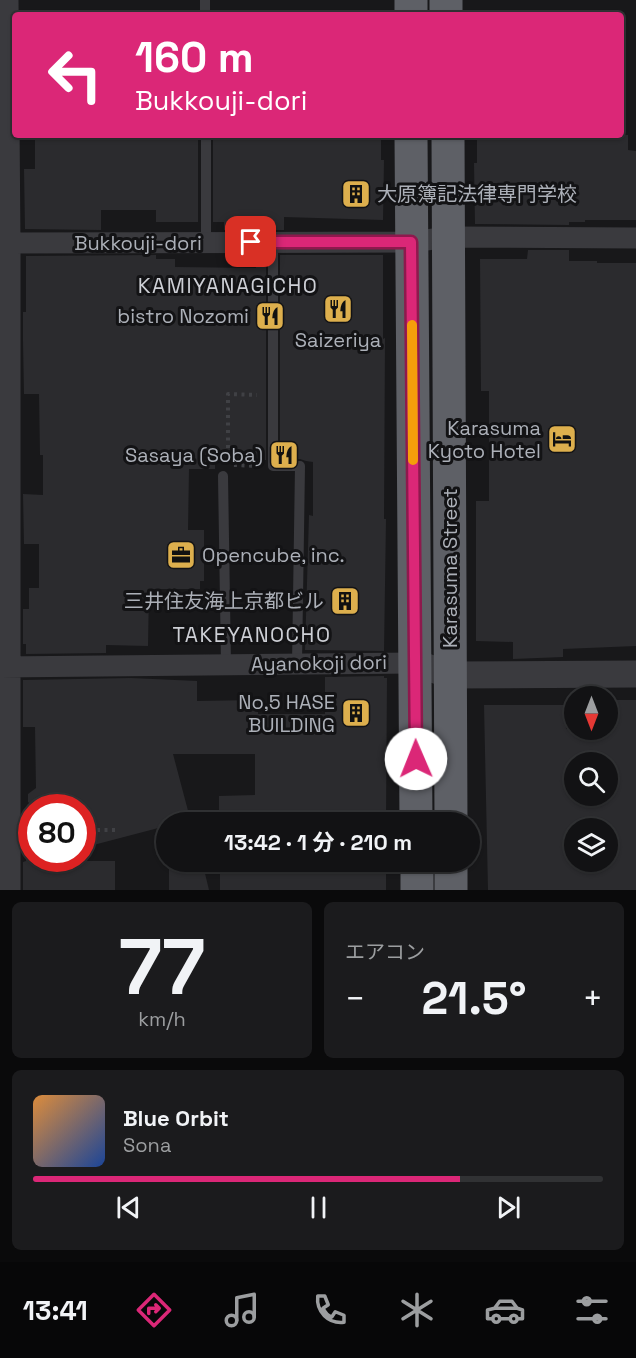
<!DOCTYPE html>
<html lang="ja">
<head>
<meta charset="utf-8">
<style>
	body { margin:0; font-family:"Space Grotesk","Noto Sans JP",sans-serif; background:#1b1b1d; color:#f1f3f6; height:100vh; display:flex; flex-direction:column; font-size:22px; white-space:nowrap }
	* { box-sizing:border-box; margin:0 }
	p { font-size:20px; color:#9c9ea0 }
	.icon { flex:none; width:33px; height:33px; fill:none; stroke:currentColor; stroke-width:2; stroke-linecap:round; stroke-linejoin:round }
	.map { position:relative; height:890px; overflow:hidden }
	.side { display:flex; flex-direction:column; gap:12px; padding:12px; background:#0a0a0b; flex:1 }
	.side>* { flex:none }
	.banner { position:absolute; left:12px; top:12px; width:612px; height:126px; border-radius:6px; box-shadow:0 2px 4px #0004,0 0 0 2px #313234; background:#db2777; color:#fff; overflow:hidden }
	.needle { width:39px; rotate:180deg }
	.buttons { position:absolute; left:564px; top:686px; display:grid; gap:12px }
	.buttons a { display:grid; place-items:center; width:54px; height:54px; border-radius:50%; background:#121214; box-shadow:0 2px 4px #0004,0 0 0 2px #313234; font-size:30px }
	.speed { position:absolute; left:18px; top:794px; display:flex; gap:12px; font-size:30px; font-weight:700; text-align:center }
	.speed>* { display:grid; place-content:center; width:78px; height:78px; border-radius:50%; background:#121214; box-shadow:0 2px 4px #0004,0 0 0 2px #313234; line-height:1 }
	.speed .limit { border:9px solid #d22; background:#fff; color:#111 }
	.pin { position:absolute; display:grid; place-items:center; width:51px; height:51px; color:#fff; margin:-26px; border-radius:12px; box-shadow:0 3px 9px #0006 }
	.me { position:absolute; width:66px; margin:-33px; rotate:359deg; stroke-linejoin:round; filter:drop-shadow(0 0 4px #0008) }
	.turn { display:flex; align-items:center; gap:21px; height:126px; padding:0 24px; font-size:27px }
	.turn .icon { width:78px; height:78px; stroke-width:2.5 }
	.turn b { display:block; font-size:42px; line-height:51px }
	.big { font-size:45px; font-weight:700; line-height:1.1 }
	.side .card { flex:1; display:flex; flex-direction:column; justify-content:center; gap:9px; min-width:0; padding:0 21px; border-radius:9px; background:#1b1b1d }
	.side .dial { align-items:center; gap:0 }
	.dial b { font-size:78px; line-height:1 }
	.song { display:flex; align-items:center; gap:18px }
	.cover { width:72px; height:72px; border-radius:9px; background:linear-gradient(135deg,hsl(30 70% 55%),hsl(220 70% 35%)) }
	.played { height:6px; border-radius:3px; background:linear-gradient(90deg,#db2777 75%,#313234 75%) }
	.keys { display:flex; justify-content:space-around; direction:ltr }
	.heat { display:flex; justify-content:space-between; align-items:center; font-size:33px; direction:ltr }
	.side .tiles { flex:1; display:grid; gap:12px; grid-template-columns:1fr 1fr }
	.card:last-child { grid-column:span 2 }
	.trip { position:absolute; left:156px; top:812px; width:324px; height:60px; border-radius:30px; background:#121214; box-shadow:0 2px 4px #0004,0 0 0 2px #313234; font-weight:700; line-height:60px; text-align:center }
	.menu { display:flex; height:96px; justify-content:space-around; align-items:center; background:#070708; color:#9c9ea0 }
	.menu .icon { width:42px; height:42px }
	.menu .current { color:#db2777 }
	.menu b { font-size:27px; color:#f1f3f6 }
	.map>svg:first-child { display:block }
	.building { fill:#2b2b2e; fill-rule:evenodd }
	.lines { fill:none; stroke-linecap:round; stroke-linejoin:round }
	.path { stroke:#404145; stroke-width:4; stroke-dasharray:3 4.5; stroke-linecap:butt }
	.service { stroke:#3a3a3e; stroke-width:10 }
	.minor { stroke:#3a3a3e; stroke-width:21 }
	.tertiary { stroke:#3a3a3e; stroke-width:27 }
	.trunk { stroke:#5e6066; stroke-width:33 }
	.route-casing { stroke:#8e194d; stroke-width:15 }
	.route { stroke:#db2777; stroke-width:10 }
	.slow { stroke:#f59e0b; stroke-width:10 }
	.labels { text-anchor:middle; stroke-width:6; stroke-linejoin:round; paint-order:stroke }
	.poi-label { font-size:20px; fill:#acb0b8; stroke:#131315; text-anchor:end }
	.street-label { font-size:20px; fill:#acb0b8; stroke:#131315 }
	.neighbourhood-label { font-size:21px; letter-spacing:1.5px; fill:#cdcfd5; stroke:#131315 }
</style>
</head>
<body>
<div class="map">
<svg width="636" height="890" viewBox="0 0 636 890">
	<rect width="100%" height="100%" fill="#18181a"/>
	<path class="building" d="M82,135H198V222H156V210H101V230L25,229L24,169H35V138H82Z
		M213,135H239V137L381,135V160H384L383,220L284,217V230H224V222H213Z
		M477,135H628V150L636,151V220H585V222H569V225L475,224L474,163H477Z
		M528,250H569V261H597V263H636V646L563,649V657L513,659V642L476,641V501H489V391H481L480,259H527Z
		M156,255V259H175V267L256,268V255H266V460H215V469H189L188,530H204V581H200V589H149L148,646L106,645V653L26,654V644H23V609H29V588H39V544H24L23,494L43,495V455H40L39,394H24L23,341V312H26V256Z
		M280,255H383V339L385,338L384,519H386L384,651L305,650L309,515L313,516V462L306,461L300,459H280Z
		M384,676V678H387L386,822H290V818L219,819V796L255,795V754H173L191,822H166V826L82,848V807H34L28,802V794L36,788L35,727H23V680L131,678L197,681V701L258,700V714H325V677Z
		M608,700H636V890H488L484,705H566V729H608ZM574,762H608V800L574,801ZM574,828H608V861H574Z
		M26,858H45V861H115V890H23V862L26,861Z
		M169,861H202L209,890H169Z
		M220,861H386V890H220Z"/>
	<g class="lines">
		<path class="path" d="M228,463V394L257,395
			M234,465L259,466
			M82,830H115"/>
		<path class="service" d="M205,0V15
			M206,135V243
			M273,242V466H300L297,664
			M223,476L226,664"/>
		<path class="minor" d="M8,0L10,243V890
			M0,243L411,242L449,237L636,238
			M0,667L415,663"/>
		<path class="tertiary" d="M415,663L450,675L636,674"/>
		<path class="trunk" d="M411,0V15
			M446,0V15
			M411,135L416,822
			M448,135L451,822
			M417,861V890
			M451,861V890"/>
	</g>
	<g class="lines">
		<g class="route-casing">
			<path id="route" d="M251,242H411L416,759"/>
		</g>
		<use href="#route" class="route"/>
		<path class="slow" d="M412,325L413,460"/>
	</g>
	<defs>
		<g id="building-square" transform="scale(1.5)"><rect x="-9" y="-9" width="18" height="18" rx="4" fill="#ddaf4d" stroke="#131315"/><path d="M-4-6H4V6H1V3H-1V6H-4ZM-2.5-4.3h1.7v1.8h-1.7ZM.8-4.3h1.7v1.8H.8ZM-2.5-1h1.7V.8h-1.7ZM.8-1h1.7V.8H.8Z" fill="#111"/></g>
		<g id="restaurant-square" transform="scale(1.5)"><rect x="-9" y="-9" width="18" height="18" rx="4" fill="#ddaf4d" stroke="#131315"/><path d="M-5-6h1v4h1v-4h1v4h1v-4h1v5L-1.5 .5V6h-2V.5L-5-1ZM5-6V6H3V1.5H1.5Q1.5-4 5-6Z" fill="#111"/></g>
		<g id="hotel-square" transform="scale(1.5)"><rect x="-9" y="-9" width="18" height="18" rx="4" fill="#ddaf4d" stroke="#131315"/><path d="M-6-4.5h1.5V1H6V5H4.5V3h-9V5H-6ZM-4 0a1.8 1.8 0 1 1 3.6 0ZM.5 0V-2.5h3Q6-2.5 6 0Z" fill="#111"/></g>
		<g id="office-square" transform="scale(1.5)"><rect x="-9" y="-9" width="18" height="18" rx="4" fill="#ddaf4d" stroke="#131315"/><path d="M-6-3h4V-5.5h4V-3h4V5H-6ZM-1-4.5V-3h2v-1.5ZM-6 0V1H6V0Z" fill="#111"/></g>
	</defs>
	<g fill-rule="evenodd">
		<use href="#building-square" x="356" y="194"/>
		<use href="#restaurant-square" x="338" y="309"/>
		<use href="#restaurant-square" x="270" y="316"/>
		<use href="#hotel-square" x="562" y="439"/>
		<use href="#restaurant-square" x="284" y="455"/>
		<use href="#office-square" x="181" y="555"/>
		<use href="#building-square" x="345" y="601"/>
		<use href="#building-square" x="356" y="713"/>
	</g>
	<g class="labels">
		<g class="poi-label">
			<text x="377" y="201" text-anchor="start">大原簿記法律専門学校</text>
			<text x="249" y="323">bistro Nozomi</text>
			<text x="338" y="347" text-anchor="middle">Saizeriya</text>
			<text x="541" y="435">Karasuma<tspan x="541" dy="23">Kyoto Hotel</tspan></text>
			<text x="263" y="462">Sasaya (Soba)</text>
			<text x="202" y="562" text-anchor="start">Opencube, inc.</text>
			<text x="324" y="608">三井住友海上京都ビル</text>
			<text x="335" y="709">No,5 HASE<tspan x="335" dy="23">BUILDING</tspan></text>
		</g>
		<g class="street-label">
			<text x="138" y="250">Bukkouji-dori</text>
			<text transform="translate(450 568) rotate(-90)" y="7">Karasuma Street</text>
			<text transform="translate(319 663) rotate(-1)" y="7">Ayanokoji dori</text>
		</g>
		<g class="neighbourhood-label">
			<text x="228" y="293">KAMIYANAGICHO</text>
			<text x="252" y="642">TAKEYANOCHO</text>
		</g>
	</g>
</svg>
<div class="buttons">
<a><svg class="needle" viewBox="-14 -14 28 28"><path d="M0-13l5 13h-10z" fill="#e53935"/><path d="M0 13l5-13h-10z" fill="#9c9ea0"/></svg></a>
<a><svg class="icon" aria-label="search" viewBox="0 0 24 24"><circle cx="10" cy="10" r="6"/><path d="M15 15l6 6"/></svg></a>
<a><svg class="icon" aria-label="layers" viewBox="0 0 24 24"><path d="M12 4l9 5-9 5-9-5zM3 14l9 5 9-5"/></svg></a>
</div>
<div class="speed"><div class="limit">80</div></div>
<div class="pin" style="left:251px;top:242px;background:#d93025"><svg class="icon" aria-label="arrive" viewBox="0 0 24 24"><path d="M6 21V4h12l-3 4 3 4H6"/></svg></div>
<svg class="me" style="left:416px;top:759px" viewBox="-20 -20 40 40"><circle r="19" fill="#fff"/><path d="M0-13L10 11 0 6-10 11z" fill="#db2777"/></svg>
<div class="trip">13:42 · 1 分 · 210 m</div>
<div class="banner">
<div class="turn"><svg class="icon" aria-label="left" viewBox="0 0 24 24"><path d="M17 20v-9H6M10 6l-5 5 5 5"/></svg><div><b>160 m</b>Bukkouji-dori</div></div>
</div>
</div>
<section class="side">
<div class="tiles">
<div class="card dial"><b>77</b><p>km/h</p></div>
<div class="card"><p>エアコン</p>
<div class="heat"><a>−</a><b class="big">21.5°</b><a>+</a></div>
</div>
<div class="card">
<div class="song"><i class="cover"></i><div><b>Blue Orbit</b><p>Sona</p></div></div>
<div class="played"></div>
<div class="keys"><svg class="icon" aria-label="previous" viewBox="0 0 24 24"><path d="M18 5L8 12l10 7zM5 5v14"/></svg><svg class="icon" aria-label="pause" viewBox="0 0 24 24"><path d="M8 5v14M16 5v14"/></svg><svg class="icon" aria-label="next" viewBox="0 0 24 24"><path d="M6 5l10 7-10 7zM19 5v14"/></svg></div>
</div>
</div>
</section>
<nav class="menu">
<b>13:41</b>
<svg class="icon current" aria-label="directions" viewBox="0 0 24 24"><path d="M12 3l9 9-9 9-9-9zM9 14v-3h6M13 9l2 2-2 2"/></svg>
<svg class="icon" aria-label="music" viewBox="0 0 24 24"><path d="M9 18V5l10-2v13"/><circle cx="6" cy="18" r="3"/><circle cx="16" cy="16" r="3"/></svg>
<svg class="icon" aria-label="phone" viewBox="0 0 24 24"><path d="M5 4h4l2 5-3 2q2 4 5 5l2-3 5 2v4C11 20 4 13 5 4z"/></svg>
<svg class="icon" aria-label="climate" viewBox="0 0 24 24"><path d="M12 3v18M4 7l16 10M4 17L20 7"/></svg>
<svg class="icon" aria-label="car" viewBox="0 0 24 24"><path d="M5 17H2v-5l4-1 3-4h7l3 4 3 1v5h-3M9 17h6M6 11h13"/><circle cx="7" cy="17" r="2"/><circle cx="17" cy="17" r="2"/></svg>
<svg class="icon" aria-label="filters" viewBox="0 0 24 24"><path d="M4 7h16M4 17h16"/><circle cx="9" cy="7" r="2"/><circle cx="15" cy="17" r="2"/></svg>
</nav>
</body>
</html>
